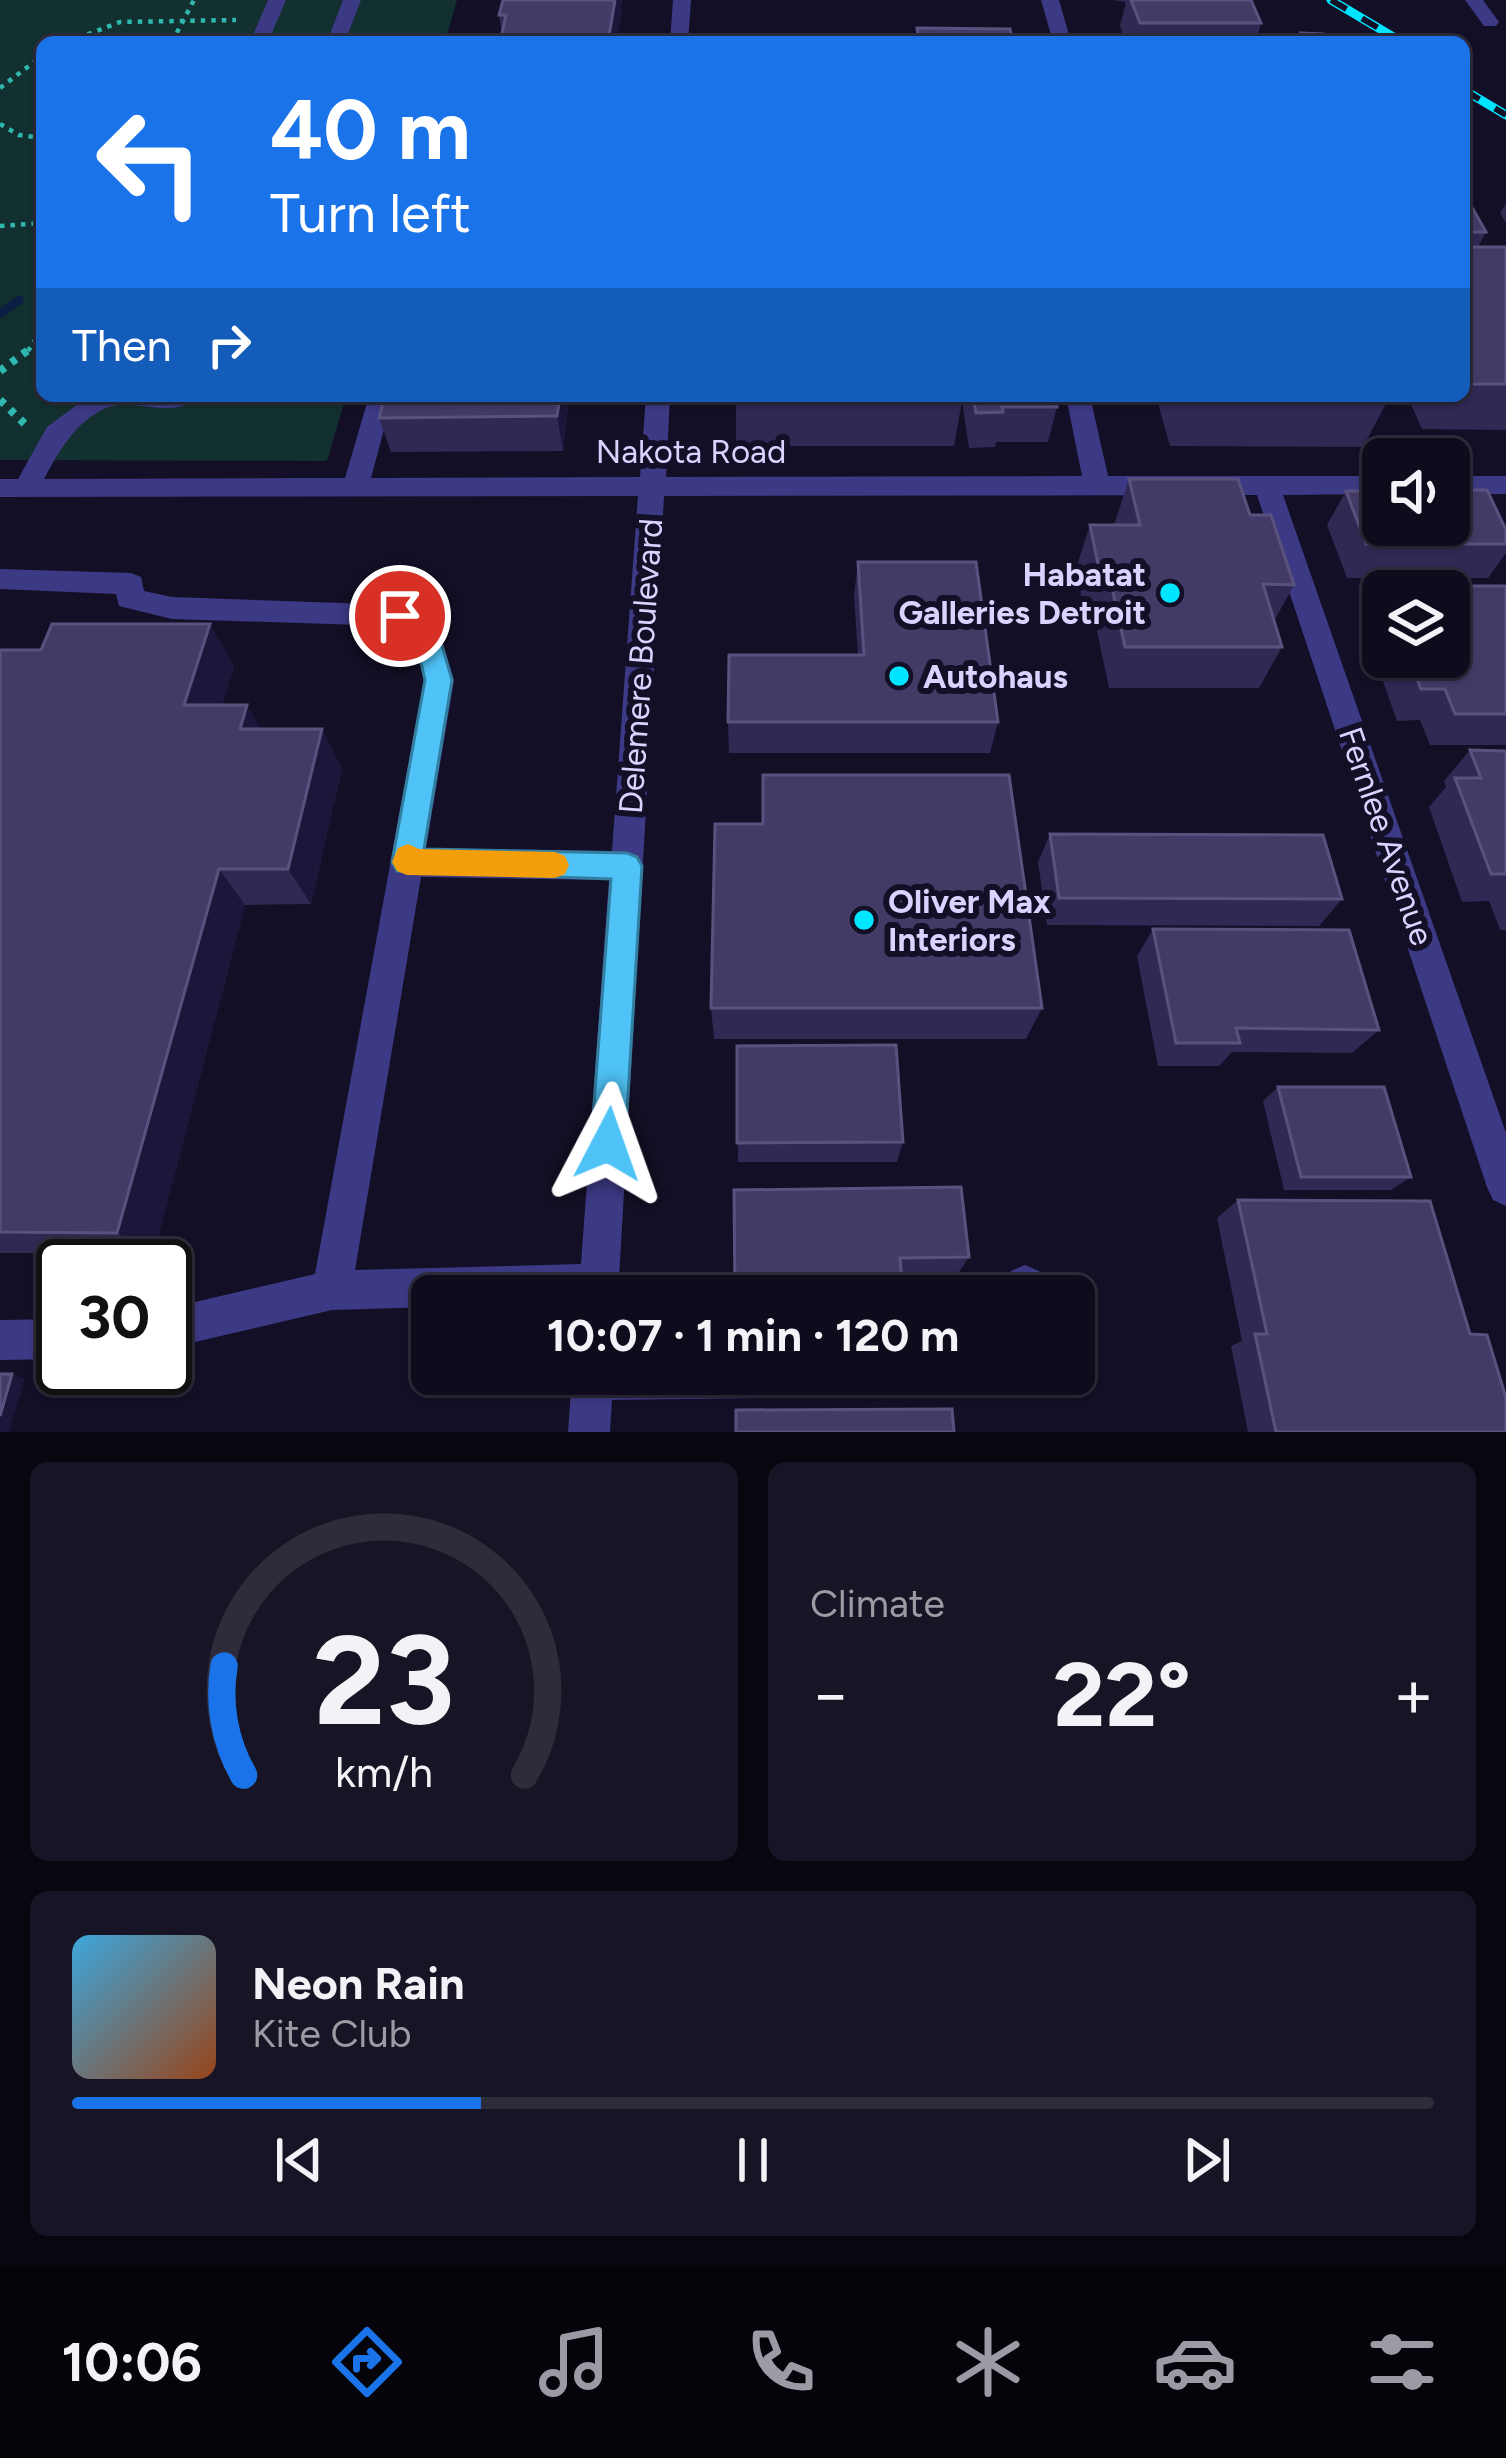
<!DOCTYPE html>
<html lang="en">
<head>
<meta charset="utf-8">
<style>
	body { margin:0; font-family:Figtree,sans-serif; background:#171425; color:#f1f3f6; height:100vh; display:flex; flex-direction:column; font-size:45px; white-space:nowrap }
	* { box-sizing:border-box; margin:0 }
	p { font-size:39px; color:#9b9ba3 }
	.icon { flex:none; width:66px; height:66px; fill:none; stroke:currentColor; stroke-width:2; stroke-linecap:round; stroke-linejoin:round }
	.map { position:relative; height:1432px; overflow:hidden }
	.side { display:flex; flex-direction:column; gap:30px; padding:30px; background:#08060f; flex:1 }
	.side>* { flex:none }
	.top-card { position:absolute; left:36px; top:36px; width:1434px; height:366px; border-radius:18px; box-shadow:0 3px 9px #0004,0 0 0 3px #2e2b3b; background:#1a73e8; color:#fff; overflow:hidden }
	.buttons { position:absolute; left:1362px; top:438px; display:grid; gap:24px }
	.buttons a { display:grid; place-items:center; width:108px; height:108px; border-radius:18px; background:#0e0b1c; box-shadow:0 3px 9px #0004,0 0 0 3px #2e2b3b; font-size:60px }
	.speed { position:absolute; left:36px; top:1239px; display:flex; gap:24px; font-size:60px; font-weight:700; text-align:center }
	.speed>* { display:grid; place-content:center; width:156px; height:156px; border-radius:50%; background:#0e0b1c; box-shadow:0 3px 9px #0004,0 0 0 3px #2e2b3b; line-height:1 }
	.speed .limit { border:6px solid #111; border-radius:18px; background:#fff; color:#111 }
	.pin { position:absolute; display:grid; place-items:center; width:102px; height:102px; color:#fff; margin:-51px; border:6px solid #fff; border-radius:50%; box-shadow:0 3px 12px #0007 }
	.me { position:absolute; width:132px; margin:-66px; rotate:4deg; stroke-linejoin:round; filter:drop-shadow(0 0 9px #0008) }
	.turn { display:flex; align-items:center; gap:42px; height:252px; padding:0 36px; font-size:54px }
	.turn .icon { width:156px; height:156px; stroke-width:2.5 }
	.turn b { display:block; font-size:84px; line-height:102px }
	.then { display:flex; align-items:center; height:114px; padding:0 36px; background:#0003; gap:24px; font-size:45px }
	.big { font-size:90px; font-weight:700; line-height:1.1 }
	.side .card { flex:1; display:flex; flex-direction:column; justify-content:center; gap:18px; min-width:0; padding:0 42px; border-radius:18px; background:#171425 }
	.side .dial { align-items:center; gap:0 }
	.dial svg { height:312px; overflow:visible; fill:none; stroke:#2e2b3b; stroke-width:7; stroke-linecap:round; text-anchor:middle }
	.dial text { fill:#f1f3f6; stroke:none }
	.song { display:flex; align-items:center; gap:36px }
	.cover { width:144px; height:144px; border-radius:18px; background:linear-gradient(135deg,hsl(200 70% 55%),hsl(20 70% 35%)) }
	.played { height:12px; border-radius:6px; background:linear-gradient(90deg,#1a73e8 30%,#2e2b3b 30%) }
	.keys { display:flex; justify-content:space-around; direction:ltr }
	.heat { display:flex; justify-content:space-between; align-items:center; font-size:66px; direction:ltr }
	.side .tiles { flex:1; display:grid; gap:30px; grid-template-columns:1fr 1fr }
	.card:last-child { grid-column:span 2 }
	.trip { position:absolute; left:411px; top:1275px; width:684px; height:120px; border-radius:18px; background:#0e0b1c; box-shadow:0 3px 9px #0004,0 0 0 3px #2e2b3b; font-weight:700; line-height:120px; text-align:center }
	.dock { display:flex; height:192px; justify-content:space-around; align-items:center; background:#06040b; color:#9b9ba3 }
	.dock .icon { width:84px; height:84px }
	.dock .on { color:#1a73e8 }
	.dock b { font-size:54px; color:#f1f3f6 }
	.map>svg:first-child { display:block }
	.green { fill:#12302f }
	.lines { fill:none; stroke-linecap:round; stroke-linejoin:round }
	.stream { stroke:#0a1f44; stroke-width:9 }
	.path-far1 { stroke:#2fb8b0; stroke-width:4.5; stroke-dasharray:4.5 6; stroke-linecap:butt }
	.path { stroke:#2fb8b0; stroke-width:8; stroke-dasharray:6 8; stroke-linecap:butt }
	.minor { fill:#3d3a85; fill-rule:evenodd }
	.rail-casing { stroke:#00e5ff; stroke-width:9 }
	.rail { stroke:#130f26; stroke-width:6; stroke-dasharray:18; stroke-linecap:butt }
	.wall { fill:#312854 }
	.shaded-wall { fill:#1d163a }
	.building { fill:#433a66; stroke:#5a527e; stroke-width:3 }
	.route { fill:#4fc3f7; stroke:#337fa1; stroke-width:3 }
	.slow { fill:#f59e0b }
	.poi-dot { fill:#00e5ff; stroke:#130f26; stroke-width:4.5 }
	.labels { text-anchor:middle; stroke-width:12; stroke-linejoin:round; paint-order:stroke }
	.street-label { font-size:33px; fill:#d9d4ff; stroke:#130f26 }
	.poi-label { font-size:33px; font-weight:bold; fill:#d9d4ff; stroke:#130f26; text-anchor:start }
</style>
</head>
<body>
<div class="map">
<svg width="1506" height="1432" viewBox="0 0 1506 1432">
	<rect width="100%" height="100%" fill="#130f26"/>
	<path class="green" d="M0,0H457L445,42H42V396H346L327,461L0,460Z"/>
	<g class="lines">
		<path class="stream" d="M0,314L19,300"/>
		<path class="path-far1" d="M68,42L120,22L236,20
			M172,42L194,0
			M0,88L42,56
			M0,124L19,135L42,138
			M0,226L42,223
			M28,351L42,329"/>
		<path class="path" d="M0,371L31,348
			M0,400L26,425"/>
		<path class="minor" d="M268,0H286L268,42H250Z
			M343,0H361L345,42H327Z
			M673,0H691L688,42H670Z
			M1041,0H1059L1071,42H1053Z
			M1465,0H1483L1499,22L1496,26H1484Z
			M89,396H198C174,422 135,396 106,408C76,421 59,451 44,479L345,478L369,396H393L371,478L640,477L646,396H670L666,477L1082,476L1066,396H1090L1108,476H1383V494L1283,495L1506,1133V1206L1493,1200L1487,1187L1257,495L664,496L618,1296H432V1307L332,1310L165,1349V1309L315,1274L424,680L416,645L392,626L172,619L119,606L116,594L0,589V569L131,573L141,577L144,591L172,597L399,605L439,631L454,680L426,848L612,851L638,496L0,497V479H18L47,427ZM421,877L609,880L581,1264L355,1270Z
			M1449,476H1506V494H1449Z
			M1025,1265L1039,1271L1046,1296H1006L1011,1271Z
			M63,1319V1359L0,1360V1320Z
			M572,1374H1029L1023,1389L1008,1395L612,1400L610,1432H568Z"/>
		<g class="rail-casing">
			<path id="rail" d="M1331,0L1402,42
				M1464,90L1506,115"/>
		</g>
		<use href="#rail" class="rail"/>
	</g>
	<path class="wall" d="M503,0H622L617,42H500L502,34L499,15Z
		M1112,0H1251L1261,23L1256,40L1278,42H1126L1120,26L1126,2Z
		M1464,195L1486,232L1478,247H1506V430L1422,429L1407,396H1464Z
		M1506,203V223L1500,213Z
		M569,396L563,451L391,452L379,418Z
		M736,396H1054L1057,407L1048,442H996L995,447L969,448L962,401L954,446H736Z
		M1156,396H1385L1387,402L1363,447L1170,446Z
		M1129,479L1250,515L1294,585L1274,621L1282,647L1259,688H1109L1094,617H1085L1076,568L1090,525H1114Z
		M1346,491L1506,530V553L1488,578H1347L1327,525Z
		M858,562L998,722L990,753H729L728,722L858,655L854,596Z
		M1404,586H1506V745H1430L1420,720L1397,721L1369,642L1383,618V657H1449V591H1400Z
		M210,624L234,666L222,705L261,729L342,768L311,904L245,905L154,1253H0V650H41Z
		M1470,750L1506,751V930H1500L1489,901L1462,902L1429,807L1446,787L1444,781Z
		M1050,834L1342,899L1319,926L1047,925L1038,862Z
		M1153,929L1379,1030L1352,1053L1232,1052L1219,1066H1158L1137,956Z
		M711,1008H1042L1026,1039H714Z
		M737,1046L903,1142L897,1162H738Z
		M1278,1087L1411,1177L1391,1190H1284L1263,1101Z
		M961,1187L969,1257L959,1272L901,1273L735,1296Z
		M1238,1200L1470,1334L1506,1432H1248L1231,1346L1242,1341L1217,1218Z"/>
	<path class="shaded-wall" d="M615,0H621L622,12L617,42H608Z
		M560,396H569L563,451L557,416Z
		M210,624L234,666L209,745L184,705Z
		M247,705L270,745L240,729Z
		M322,729L342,768L311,904L288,869Z
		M219,869L245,905L154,1253L117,1233Z
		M12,1374L25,1378L9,1432H0V1416Z"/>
	<path class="building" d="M503,0H615L608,42H500L506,15H499Z
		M1131,0H1251L1261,23H1140Z
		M917,28L1010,29L1013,42H919Z
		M1301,33L1324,34L1328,42H1305Z
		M740,37H909V42H740Z
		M1147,40H1277L1278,42H1147Z
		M1464,195H1465L1486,232H1464Z
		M1464,247H1506V384H1464Z
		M385,396H560L557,416L379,418Z
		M736,396H961L962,401H735Z
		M973,396H1054L1057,407H1002L1003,412L976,413Z
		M1185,396H1385L1387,402L1187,401Z
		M1129,479H1238L1250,515H1271L1294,585L1263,584L1282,647H1125L1109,574H1100L1090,525H1140Z
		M1449,490H1487L1506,530V544H1366L1346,491H1383V525H1449Z
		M858,562H976L998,722H728L729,655H864Z
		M1404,586H1506V714H1455L1445,689H1421L1408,657H1449V591H1406Z
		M52,624H210L184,705H247L240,729H322L288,869H219L117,1233L0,1232V650H41Z
		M1470,750L1506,751V874H1491L1455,778H1481Z
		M763,775H1009L1042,1008H711L715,824H763Z
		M1050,834L1323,835L1342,899L1059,898Z
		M1153,929L1349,930L1379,1030L1236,1028L1240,1043H1176Z
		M896,1045L903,1142L737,1143V1046Z
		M1278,1087H1384L1411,1177H1301Z
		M961,1187L969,1257L900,1258L903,1296H735L734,1190Z
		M1238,1200L1430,1201L1470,1334L1487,1335L1506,1398V1432H1276L1255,1334H1267Z
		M0,1374H12L0,1416Z
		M952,1409L954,1432H736V1410Z"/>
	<path class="route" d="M400,607L438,632L452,680L424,849L627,853L637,857L642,866L625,1144L620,1156L608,1161L596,1156L591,1144L611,879L397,871L392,862L425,680L417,645L387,616Z"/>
	<path class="slow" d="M408,844L419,849L555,852L565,856L569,865L565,874L555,878L407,875L397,871L392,862L398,848Z"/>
	<g class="poi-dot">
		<circle cx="1170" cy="593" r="12"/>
		<circle cx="899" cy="676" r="12"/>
		<circle cx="864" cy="920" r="12"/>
	</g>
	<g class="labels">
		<g class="street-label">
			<text x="691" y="463">Nakota Road</text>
			<text transform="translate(640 666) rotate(-86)" y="12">Delemere Boulevard</text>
			<text transform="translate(1387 836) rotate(71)" y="12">Fernlee Avenue</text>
		</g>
		<g class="poi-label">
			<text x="1146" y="586" text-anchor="end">Habatat<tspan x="1146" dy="38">Galleries Detroit</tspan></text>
			<text x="923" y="688">Autohaus</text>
			<text x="888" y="913">Oliver Max<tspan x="888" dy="38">Interiors</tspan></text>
		</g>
	</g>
</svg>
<div class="buttons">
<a><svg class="icon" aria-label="sound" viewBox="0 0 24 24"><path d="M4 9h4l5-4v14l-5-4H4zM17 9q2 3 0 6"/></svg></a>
<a><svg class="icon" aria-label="layers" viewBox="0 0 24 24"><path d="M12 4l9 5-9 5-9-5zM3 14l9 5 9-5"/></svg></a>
</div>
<div class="speed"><div class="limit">30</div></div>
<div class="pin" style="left:400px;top:616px;background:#d93025"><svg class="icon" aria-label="arrive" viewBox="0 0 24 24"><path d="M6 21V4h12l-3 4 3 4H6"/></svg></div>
<svg class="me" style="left:608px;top:1144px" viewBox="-20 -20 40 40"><path d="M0-17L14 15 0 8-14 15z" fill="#4fc3f7" stroke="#fff" stroke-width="4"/></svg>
<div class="trip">10:07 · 1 min · 120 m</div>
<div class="top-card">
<div class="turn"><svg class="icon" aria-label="left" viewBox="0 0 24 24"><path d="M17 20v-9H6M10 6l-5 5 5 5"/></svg><div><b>40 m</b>Turn left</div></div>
<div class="then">Then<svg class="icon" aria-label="right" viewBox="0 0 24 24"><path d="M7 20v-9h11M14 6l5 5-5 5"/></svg></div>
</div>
</div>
<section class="side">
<div class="tiles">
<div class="card dial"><svg viewBox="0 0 100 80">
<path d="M14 69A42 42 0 1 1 86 69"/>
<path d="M14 69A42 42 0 0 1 9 41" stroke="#1a73e8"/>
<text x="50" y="56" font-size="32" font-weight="700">23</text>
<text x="50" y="72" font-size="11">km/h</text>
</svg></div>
<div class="card"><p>Climate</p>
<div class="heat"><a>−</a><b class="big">22°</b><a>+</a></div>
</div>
<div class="card">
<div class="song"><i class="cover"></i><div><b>Neon Rain</b><p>Kite Club</p></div></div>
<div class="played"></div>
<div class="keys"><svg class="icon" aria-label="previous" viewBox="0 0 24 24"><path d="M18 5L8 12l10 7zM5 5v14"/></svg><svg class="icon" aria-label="pause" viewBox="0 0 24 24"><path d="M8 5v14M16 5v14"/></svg><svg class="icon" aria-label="next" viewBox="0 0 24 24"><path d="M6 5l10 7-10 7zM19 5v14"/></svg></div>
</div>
</div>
</section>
<nav class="dock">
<b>10:06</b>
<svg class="icon on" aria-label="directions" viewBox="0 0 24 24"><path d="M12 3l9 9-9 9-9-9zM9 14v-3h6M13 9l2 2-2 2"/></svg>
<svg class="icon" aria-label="music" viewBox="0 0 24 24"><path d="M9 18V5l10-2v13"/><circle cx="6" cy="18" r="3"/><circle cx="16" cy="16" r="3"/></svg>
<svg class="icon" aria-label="phone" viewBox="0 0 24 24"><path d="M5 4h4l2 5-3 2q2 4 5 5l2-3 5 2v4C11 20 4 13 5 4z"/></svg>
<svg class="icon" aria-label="climate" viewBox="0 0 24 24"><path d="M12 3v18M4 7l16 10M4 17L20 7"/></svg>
<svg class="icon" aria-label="car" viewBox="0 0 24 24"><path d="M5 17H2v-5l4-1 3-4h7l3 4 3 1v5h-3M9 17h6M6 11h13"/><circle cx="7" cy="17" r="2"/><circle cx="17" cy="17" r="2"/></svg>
<svg class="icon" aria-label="filters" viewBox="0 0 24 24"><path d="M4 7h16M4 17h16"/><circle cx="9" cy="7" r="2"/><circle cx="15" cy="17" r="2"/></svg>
</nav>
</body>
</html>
